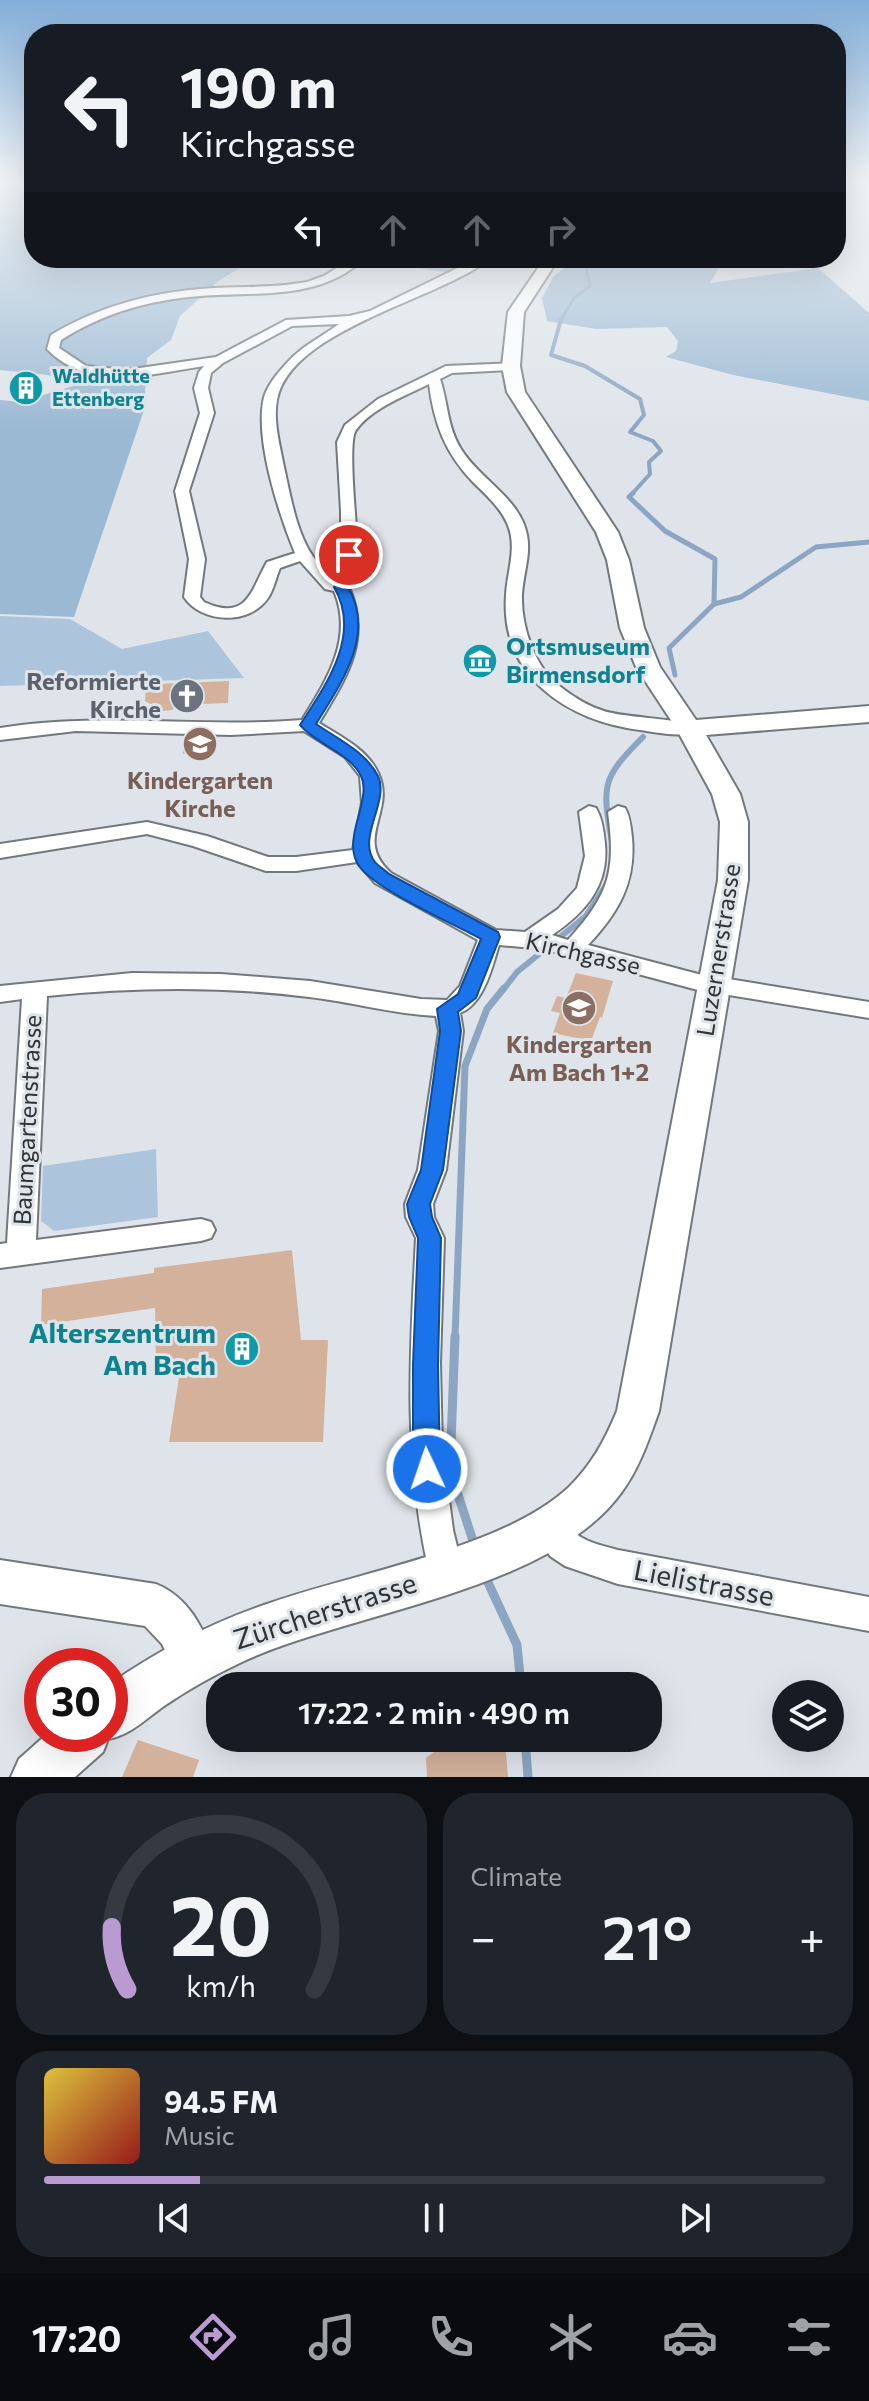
<!DOCTYPE html>
<html lang="en">
<head>
<meta charset="utf-8">
<style>
	body { margin:0; font-family:Commissioner,sans-serif; background:#20242c; color:#f1f3f6; height:100vh; display:flex; flex-direction:column; font-size:30px; white-space:nowrap }
	* { box-sizing:border-box; margin:0 }
	p { font-size:26px; color:#9ea1a6 }
	.icon { flex:none; width:44px; height:44px; fill:none; stroke:currentColor; stroke-width:2; stroke-linecap:round; stroke-linejoin:round }
	.map { position:relative; height:1777px; overflow:hidden }
	.side { display:flex; flex-direction:column; gap:16px; padding:16px; background:#0d0f14; flex:1 }
	.side>* { flex:none }
	.hud { position:absolute; left:24px; top:24px; width:822px; height:244px; border-radius:32px; box-shadow:0 8px 32px #0002; background:#171b24; color:#f1f3f6; overflow:hidden }
	.tools { position:absolute; left:772px; top:1680px; display:grid; gap:16px }
	.tools a { display:grid; place-items:center; width:72px; height:72px; border-radius:50%; background:#171b24; box-shadow:0 8px 32px #0002; font-size:40px }
	.speed { position:absolute; left:24px; top:1648px; display:flex; gap:16px; font-size:40px; font-weight:700; text-align:center }
	.speed>* { display:grid; place-content:center; width:104px; height:104px; border-radius:50%; background:#171b24; box-shadow:0 8px 32px #0002; line-height:1 }
	.speed .limit { border:12px solid #d22; background:#fff; color:#111 }
	.pin { position:absolute; display:grid; place-items:center; width:68px; height:68px; color:#fff; margin:-34px; border:4px solid #fff; border-radius:50%; box-shadow:0 2px 8px #0007 }
	.me { position:absolute; width:88px; margin:-44px; rotate:357deg; stroke-linejoin:round; filter:drop-shadow(0 0 6px #0008) }
	.turn { display:flex; align-items:center; gap:28px; height:168px; padding:0 24px; font-size:36px }
	.turn .icon { width:104px; height:104px; stroke-width:2.5 }
	.turn b { display:block; font-size:56px; line-height:68px }
	.lanes { display:flex; align-items:center; height:76px; padding:0 24px; background:#0003; justify-content:center; gap:40px; direction:ltr }
	.lanes .off { opacity:.35 }
	.big { font-size:60px; font-weight:600; line-height:1.1 }
	.side .card { flex:1; display:flex; flex-direction:column; justify-content:center; gap:12px; min-width:0; padding:0 28px; border-radius:32px; background:#20242c }
	.side .dial { align-items:center; gap:0 }
	.dial svg { height:208px; overflow:visible; fill:none; stroke:#363941; stroke-width:7; stroke-linecap:round; text-anchor:middle }
	.dial text { fill:#f1f3f6; stroke:none }
	.song { display:flex; align-items:center; gap:24px }
	.cover { width:96px; height:96px; border-radius:12px; background:linear-gradient(135deg,hsl(50 70% 55%),hsl(0 70% 35%)) }
	.played { height:8px; border-radius:4px; background:linear-gradient(90deg,#b99bd1 20%,#363941 20%) }
	.keys { display:flex; justify-content:space-around; direction:ltr }
	.heat { display:flex; justify-content:space-between; align-items:center; font-size:44px; direction:ltr }
	.side .tiles { flex:1; display:grid; gap:16px; grid-template-columns:1fr 1fr }
	.card:last-child { grid-column:span 2 }
	.trip { position:absolute; left:206px; top:1672px; width:456px; height:80px; border-radius:32px; background:#171b24; box-shadow:0 8px 32px #0002; font-weight:600; line-height:80px; text-align:center }
	.tab-bar { display:flex; height:128px; justify-content:space-around; align-items:center; background:#090b0e; color:#9ea1a6 }
	.tab-bar .icon { width:56px; height:56px }
	.tab-bar .selected { color:#b99bd1 }
	.tab-bar b { font-size:36px; color:#f1f3f6 }
	.map>svg:first-child { display:block }
	.green { fill:#acc5dc }
	.forest { fill:#9bb9d3 }
	.lines { fill:none; stroke-linecap:round; stroke-linejoin:round }
	.stream-far5 { stroke:#8ca5c2; stroke-width:3 }
	.stream-far4 { stroke:#8ca5c2; stroke-width:4 }
	.stream-far3 { stroke:#8ca5c2; stroke-width:5 }
	.stream-far2 { stroke:#8ca5c2; stroke-width:6 }
	.stream-far1 { stroke:#8ca5c2; stroke-width:7 }
	.stream { stroke:#8ca5c2; stroke-width:9 }
	.building { fill:#d3b19b }
	.minor-casing { stroke:#73787d; stroke-width:4 }
	.tertiary-casing { stroke:#73787d; stroke-width:4 }
	.secondary-casing { stroke:#73787d; stroke-width:4 }
	.minor { fill:#fff; fill-rule:evenodd }
	.tertiary { fill:#fff; fill-rule:evenodd }
	.secondary { fill:#fff; fill-rule:evenodd }
	.route { fill:#1a73e8; stroke:#114b97; stroke-width:2 }
	.labels { text-anchor:middle; stroke-width:6; stroke-linejoin:round; paint-order:stroke }
	.far-culture-label { font-size:20px; font-weight:bold; fill:#0d838f; stroke:#dee4ea; text-anchor:start }
	.culture-label { font-size:24px; font-weight:bold; fill:#0d838f; stroke:#dee4ea; text-anchor:start }
	.worship-label { font-size:24px; font-weight:bold; fill:#5b616d; stroke:#dee4ea; text-anchor:end }
	.education-label { font-size:24px; font-weight:bold; fill:#785e54; stroke:#dee4ea }
	.street-label { font-size:24px; fill:#303234; stroke:#dee4ea }
	.near-culture-label { font-size:28px; font-weight:bold; fill:#0d838f; stroke:#dee4ea; text-anchor:end }
	.near-street-label { font-size:28px; fill:#303234; stroke:#dee4ea }
</style>
</head>
<body>
<div class="map">
<svg width="869" height="1777" viewBox="0 0 869 1777">
	<rect width="100%" height="100%" fill="#dee4ea"/>
	<path class="green" d="M0,616L70,619L122,649L208,631L244,678L0,686Z
		M156,1149L158,1217L54,1231L41,1221L43,1166Z"/>
	<path class="forest" d="M0,183H34V258H258L221,279L180,316L171,340L147,358L144,410L74,617L0,614V400L20,402L93,380L0,370Z
		M369,258H502L504,263L479,259L451,273L365,261Z
		M576,258H725L710,283L818,268L869,313V401L733,375L666,357L676,351L678,341L667,327L596,329L547,321L542,298L553,277Z"/>
	<g class="lines">
		<path class="stream-far5" d="M560,321L574,298L590,286L586,268L602,258"/>
		<path class="stream-far4" d="M561,319L551,355L585,366L640,399L644,415L630,432L653,441L661,451L649,462L650,474L631,495"/>
		<path class="stream-far3" d="M633,493L629,497L665,531L715,559L714,604L669,648L675,675
			M714,604L741,597L816,547L869,542"/>
		<path class="stream-far2" d="M612,842C602,785 601,779 643,737
			M503,990L517,972L586,916L607,884"/>
		<path class="stream-far1" d="M455,1338L465,1066L487,1009L504,988"/>
		<path class="stream" d="M455,1336L450,1470L475,1547
			M485,1576L517,1645L521,1686
			M525,1738L528,1777"/>
	</g>
	<path class="building" d="M229,681L228,703L174,705L173,710L162,711L145,701L146,690L157,684Z
		M185,737L217,738L216,752L183,754Z
		M576,973L613,981L602,1018L600,1017L591,1041L553,1033L560,1013L551,1011L557,996L566,998Z
		M292,1250L301,1340H328L323,1442H169L182,1358L156,1362L155,1308L41,1325L42,1289L154,1273V1268Z
		M138,1740L199,1760L193,1777H122Z
		M505,1742L508,1777H427L426,1758L443,1745Z"/>
	<g class="lines">
		<g class="minor-casing">
			<path id="minor" d="M353,258H365C317,304 249,290 189,297C142,302 100,315 61,340L59,348L86,366L126,370L216,357L286,320L349,316L370,311L478,258H491C441,299 290,329 277,400C273,421 280,446 284,467C290,494 296,531 312,555C318,564 329,573 337,581L341,576V511L337,442L345,425L378,399L446,366L515,363L517,366L511,370L452,373L440,379C448,402 447,427 461,449C479,479 520,498 527,535C531,555 523,575 522,595C521,627 535,669 562,688C575,698 588,706 604,711C623,718 691,719 699,728C688,740 656,732 640,730C568,721 500,677 506,595C507,571 518,547 507,523C500,507 485,494 473,482C445,453 434,423 429,384C405,396 372,408 356,430C347,442 357,526 357,547C357,562 360,575 349,587C372,640 346,678 319,723C340,736 369,750 379,775C395,813 353,839 391,873L496,930L525,932L558,909L577,888L585,856L579,812L589,806L596,808C602,818 604,832 605,844C609,886 585,913 552,935L568,940C609,895 616,872 608,812L618,806L625,808C630,816 631,828 632,838C636,883 618,913 588,945L698,974L869,1002V1018L698,990L544,949L499,945C492,967 484,1004 460,1013L463,1031L446,1170L433,1204L434,1217L444,1238L440,1363L442,1447L453,1530L463,1571L458,1583L446,1588L434,1583L429,1571C403,1460 410,1351 416,1238L406,1217L405,1204L418,1170L439,1031L436,1016C394,1014 352,1002 309,997C222,986 134,987 47,996L36,1240L201,1219L211,1222L215,1230L211,1238L201,1241L0,1268V1244L7,1243L22,999L0,1002V986L132,973L221,974L310,981L421,999L447,1000L460,986L478,940L375,883L357,862L296,871H266L193,846L147,834L0,858V844L147,822L207,836L268,857H296L353,850L362,803L360,776L345,757L304,731L231,735L76,731L0,740V728C100,712 201,728 302,720C327,680 354,638 334,591L325,589L300,561L280,568C276,577 274,589 268,598C249,626 201,623 184,597L189,559L175,491L200,413L194,388L199,372L204,366C150,374 90,393 47,349L51,335C101,305 156,291 214,288C245,286 276,288 307,282L324,276ZM339,324C320,338 300,347 285,365C276,375 265,388 263,402C256,444 279,514 295,553L267,562C251,590 248,622 204,602L200,597L205,559L189,491L214,413L208,388L211,373L223,363L292,326Z
				M551,1513C564,1518 566,1525 575,1533C587,1543 604,1546 618,1550L869,1597V1631L618,1584L565,1566L550,1556L534,1529L539,1518Z"/>
		</g>
		<g class="tertiary-casing">
			<path id="tertiary" d="M0,1560L156,1584C190,1598 202,1628 216,1660L209,1676L193,1683L177,1676L162,1644L145,1626L0,1604Z"/>
		</g>
		<g class="secondary-casing">
			<path id="secondary" d="M545,258H559L524,312L520,366L525,392L618,532L629,560L644,628L660,667L696,720L869,706V722L706,735L740,794L748,822V880L659,1411C649,1439 639,1469 621,1493C550,1591 351,1612 244,1661C216,1674 189,1689 164,1706C147,1718 129,1736 108,1739L103,1752L75,1777H11L19,1759L47,1734H110V1684C159,1650 211,1623 267,1604C354,1573 502,1549 568,1488C591,1466 605,1440 617,1411L718,880L720,822L712,794L676,728L636,667L620,628L607,560L596,532L507,392L502,366L508,312Z"/>
		</g>
		<use href="#minor" class="minor"/>
		<use href="#tertiary" class="tertiary"/>
		<use href="#secondary" class="secondary"/>
	</g>
	<linearGradient id="sky" x2="0" y2="1"><stop stop-color="#83aed9"/><stop offset="0.42" stop-color="#f0f3f6"/><stop offset="1" stop-color="#f0f3f6" stop-opacity="0"/></linearGradient>
	<rect width="869" height="432" fill="url(#sky)"/>
	<path class="route" d="M349,551L356,555V577L348,587C376,634 341,684 316,724C338,739 366,752 378,776C390,801 356,838 375,862C378,866 385,870 389,874L498,932L500,937L476,998L458,1012L461,1031L443,1170L430,1204L432,1217L441,1238L438,1365L440,1469L436,1478L427,1482L417,1478L413,1469V1365L418,1238L409,1217L407,1204L421,1170L440,1031L437,1009L458,994L481,939C452,923 376,890 359,866C353,857 352,847 354,836C356,819 369,792 361,776C349,752 317,745 300,725C326,685 362,635 334,587L342,577L343,555Z"/>
	<defs>
		<g id="building-disc" transform="scale(1.8)"><circle r="9.5" fill="#0f9aa8" stroke="#dee4ea"/><path d="M-4-6H4V6H1V3H-1V6H-4ZM-2.5-4.3h1.7v1.8h-1.7ZM.8-4.3h1.7v1.8H.8ZM-2.5-1h1.7V.8h-1.7ZM.8-1h1.7V.8H.8Z" fill="#fff"/></g>
		<g id="museum-disc" transform="scale(1.8)"><circle r="9.5" fill="#0f9aa8" stroke="#dee4ea"/><path d="M0-6L6-3V-2H-6V-3ZM-5-1h2V3h-2ZM-1-1h2V3h-2ZM3-1h2V3H3ZM-6 4H6V6H-6Z" fill="#fff"/></g>
		<g id="church-disc" transform="scale(1.8)"><circle r="9.5" fill="#6b7280" stroke="#dee4ea"/><path d="M-1.2-6h2.4v3.5h3.3v2.4h-3.3V6h-2.4V-.1h-3.3v-2.4h3.3Z" fill="#fff"/></g>
		<g id="school-disc" transform="scale(1.8)"><circle r="9.5" fill="#8d6e63" stroke="#dee4ea"/><path d="M0-5L7-2L0 1L-7-2ZM-4 1L0 2.5L4 1V4Q0 6-4 4Z" fill="#fff"/></g>
	</defs>
	<g fill-rule="evenodd">
		<use href="#building-disc" x="26" y="388"/>
		<use href="#museum-disc" x="480" y="661"/>
		<use href="#church-disc" x="187" y="696"/>
		<use href="#school-disc" x="200" y="744"/>
		<use href="#school-disc" x="579" y="1008"/>
		<use href="#building-disc" x="242" y="1349"/>
	</g>
	<g class="labels">
		<g class="far-culture-label">
			<text x="52" y="383">Waldhütte<tspan x="52" dy="23">Ettenberg</tspan></text>
		</g>
		<g class="culture-label">
			<text x="506" y="655">Ortsmuseum<tspan x="506" dy="28">Birmensdorf</tspan></text>
		</g>
		<g class="worship-label">
			<text x="161" y="690">Reformierte<tspan x="161" dy="28">Kirche</tspan></text>
		</g>
		<g class="education-label">
			<text x="200" y="789">Kindergarten<tspan x="200" dy="28">Kirche</tspan></text>
			<text x="579" y="1053">Kindergarten<tspan x="579" dy="28">Am Bach 1+2</tspan></text>
		</g>
		<g class="street-label">
			<text transform="translate(719 950) rotate(-81)" y="8">Luzernerstrasse</text>
			<text transform="translate(583 954) rotate(13)" y="8">Kirchgasse</text>
			<text transform="translate(28 1120) rotate(-87)" y="8">Baumgartenstrasse</text>
		</g>
		<g class="near-culture-label">
			<text x="216" y="1343">Alterszentrum<tspan x="216" dy="32">Am Bach</tspan></text>
		</g>
		<g class="near-street-label">
			<text transform="translate(704 1583) rotate(11)" y="10">Lielistrasse</text>
			<text transform="translate(325 1611) rotate(-18)" y="10">Zürcherstrasse</text>
		</g>
	</g>
</svg>
<div class="tools">
<a><svg class="icon" aria-label="layers" viewBox="0 0 24 24"><path d="M12 4l9 5-9 5-9-5zM3 14l9 5 9-5"/></svg></a>
</div>
<div class="speed"><div class="limit">30</div></div>
<div class="pin" style="left:349px;top:555px;background:#d93025"><svg class="icon" aria-label="arrive" viewBox="0 0 24 24"><path d="M6 21V4h12l-3 4 3 4H6"/></svg></div>
<svg class="me" style="left:427px;top:1469px" viewBox="-20 -20 40 40"><circle r="17" fill="#1a73e8" stroke="#fff" stroke-width="3"/><path d="M0-11L8 9 0 5-8 9z" fill="#fff"/></svg>
<div class="trip">17:22 · 2 min · 490 m</div>
<div class="hud">
<div class="turn"><svg class="icon" aria-label="left" viewBox="0 0 24 24"><path d="M17 20v-9H6M10 6l-5 5 5 5"/></svg><div><b>190 m</b>Kirchgasse</div></div>
<div class="lanes"><svg class="icon" aria-label="left" viewBox="0 0 24 24"><path d="M17 20v-9H6M10 6l-5 5 5 5"/></svg><svg class="icon off" aria-label="ahead" viewBox="0 0 24 24"><path d="M12 20V5M6 11l6-6 6 6"/></svg><svg class="icon off" aria-label="ahead" viewBox="0 0 24 24"><path d="M12 20V5M6 11l6-6 6 6"/></svg><svg class="icon off" aria-label="right" viewBox="0 0 24 24"><path d="M7 20v-9h11M14 6l5 5-5 5"/></svg></div>
</div>
</div>
<section class="side">
<div class="tiles">
<div class="card dial"><svg viewBox="0 0 100 80">
<path d="M14 69A42 42 0 1 1 86 69"/>
<path d="M14 69A42 42 0 0 1 8 45" stroke="#b99bd1"/>
<text x="50" y="56" font-size="32" font-weight="700">20</text>
<text x="50" y="72" font-size="11">km/h</text>
</svg></div>
<div class="card"><p>Climate</p>
<div class="heat"><a>−</a><b class="big">21°</b><a>+</a></div>
</div>
<div class="card">
<div class="song"><i class="cover"></i><div><b>94.5 FM</b><p>Music</p></div></div>
<div class="played"></div>
<div class="keys"><svg class="icon" aria-label="previous" viewBox="0 0 24 24"><path d="M18 5L8 12l10 7zM5 5v14"/></svg><svg class="icon" aria-label="pause" viewBox="0 0 24 24"><path d="M8 5v14M16 5v14"/></svg><svg class="icon" aria-label="next" viewBox="0 0 24 24"><path d="M6 5l10 7-10 7zM19 5v14"/></svg></div>
</div>
</div>
</section>
<nav class="tab-bar">
<b>17:20</b>
<svg class="icon selected" aria-label="directions" viewBox="0 0 24 24"><path d="M12 3l9 9-9 9-9-9zM9 14v-3h6M13 9l2 2-2 2"/></svg>
<svg class="icon" aria-label="music" viewBox="0 0 24 24"><path d="M9 18V5l10-2v13"/><circle cx="6" cy="18" r="3"/><circle cx="16" cy="16" r="3"/></svg>
<svg class="icon" aria-label="phone" viewBox="0 0 24 24"><path d="M5 4h4l2 5-3 2q2 4 5 5l2-3 5 2v4C11 20 4 13 5 4z"/></svg>
<svg class="icon" aria-label="climate" viewBox="0 0 24 24"><path d="M12 3v18M4 7l16 10M4 17L20 7"/></svg>
<svg class="icon" aria-label="car" viewBox="0 0 24 24"><path d="M5 17H2v-5l4-1 3-4h7l3 4 3 1v5h-3M9 17h6M6 11h13"/><circle cx="7" cy="17" r="2"/><circle cx="17" cy="17" r="2"/></svg>
<svg class="icon" aria-label="filters" viewBox="0 0 24 24"><path d="M4 7h16M4 17h16"/><circle cx="9" cy="7" r="2"/><circle cx="15" cy="17" r="2"/></svg>
</nav>
</body>
</html>
